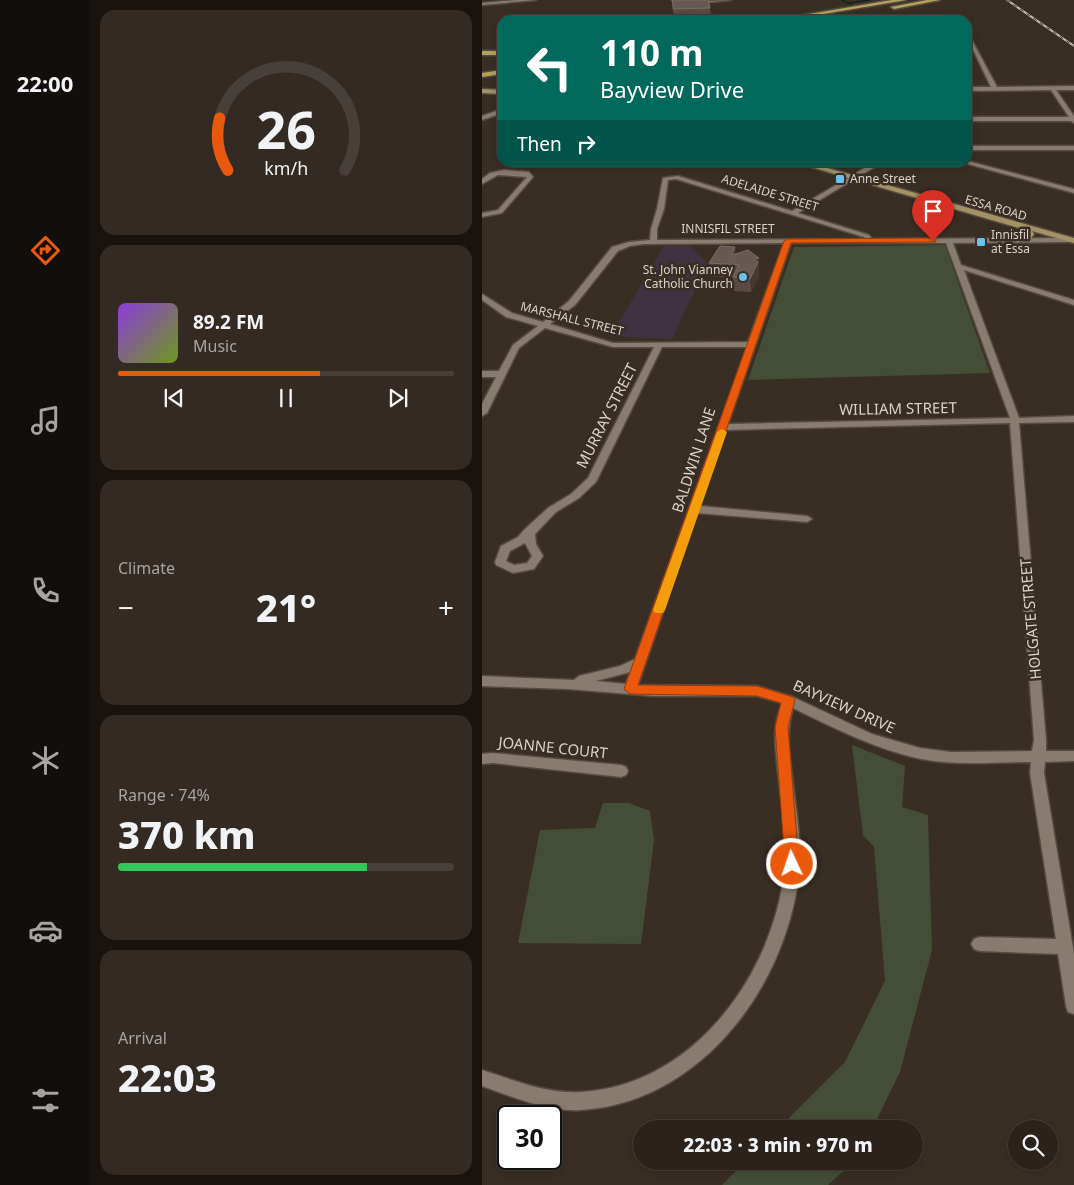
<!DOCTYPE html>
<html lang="en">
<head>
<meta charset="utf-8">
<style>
	body { margin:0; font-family:"Noto Sans",sans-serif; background:#332a24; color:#f1f3f6; height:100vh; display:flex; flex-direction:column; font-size:19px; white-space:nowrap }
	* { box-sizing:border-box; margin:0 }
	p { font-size:16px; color:#a6a4a3 }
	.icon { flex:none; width:28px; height:28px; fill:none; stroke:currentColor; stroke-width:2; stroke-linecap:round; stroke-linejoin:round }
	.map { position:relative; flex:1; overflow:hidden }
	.side { display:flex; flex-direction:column; gap:10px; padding:10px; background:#18130f; width:392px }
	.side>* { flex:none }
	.guide { position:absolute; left:15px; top:15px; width:475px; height:152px; border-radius:15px; box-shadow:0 2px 8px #0003,0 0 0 1px #473f3a; background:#00695c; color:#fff; overflow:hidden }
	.buttons { position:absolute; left:526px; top:1120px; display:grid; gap:10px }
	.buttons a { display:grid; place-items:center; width:50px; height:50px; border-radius:50%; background:#2b221b; box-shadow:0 2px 8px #0003,0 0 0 1px #473f3a; font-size:25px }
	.speed { position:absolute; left:15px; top:1105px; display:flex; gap:10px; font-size:25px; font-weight:700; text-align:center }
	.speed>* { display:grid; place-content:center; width:65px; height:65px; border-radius:50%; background:#2b221b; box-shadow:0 2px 8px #0003,0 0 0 1px #473f3a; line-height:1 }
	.speed .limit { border:2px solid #111; border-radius:8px; background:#fff; color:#111 }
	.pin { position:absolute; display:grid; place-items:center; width:42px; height:42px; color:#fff; margin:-51px -21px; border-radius:50% 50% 50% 0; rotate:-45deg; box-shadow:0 0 5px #0007 }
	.pin .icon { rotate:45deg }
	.me { position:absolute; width:55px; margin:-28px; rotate:357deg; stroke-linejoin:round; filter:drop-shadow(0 0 4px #0008) }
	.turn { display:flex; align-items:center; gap:18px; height:105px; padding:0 20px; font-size:22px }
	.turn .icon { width:65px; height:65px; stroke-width:2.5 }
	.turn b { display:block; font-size:35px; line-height:42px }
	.then { display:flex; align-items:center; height:48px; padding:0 20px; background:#0003; gap:10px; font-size:19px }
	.big { font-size:38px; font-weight:800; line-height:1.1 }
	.side .tile { flex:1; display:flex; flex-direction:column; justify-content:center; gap:8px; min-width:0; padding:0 18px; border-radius:15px; background:#332a24 }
	.side .dial { align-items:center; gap:0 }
	.dial svg { height:130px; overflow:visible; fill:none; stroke:#473f3a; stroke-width:7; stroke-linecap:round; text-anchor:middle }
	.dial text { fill:#f1f3f6; stroke:none }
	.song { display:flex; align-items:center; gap:15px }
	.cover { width:60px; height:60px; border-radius:8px; background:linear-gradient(135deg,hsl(270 70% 55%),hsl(80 70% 35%)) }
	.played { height:5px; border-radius:2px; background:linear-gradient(90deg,#ea580c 60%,#473f3a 60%) }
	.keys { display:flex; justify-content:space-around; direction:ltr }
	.heat { display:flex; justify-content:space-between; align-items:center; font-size:28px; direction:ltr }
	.charge { height:8px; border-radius:4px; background:linear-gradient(90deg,#34c759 74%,#473f3a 0) }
	.trip { position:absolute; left:151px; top:1120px; width:290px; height:50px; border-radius:25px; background:#2b221b; box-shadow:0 2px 8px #0003,0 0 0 1px #473f3a; font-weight:800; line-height:50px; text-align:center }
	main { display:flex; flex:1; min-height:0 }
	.tab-bar { display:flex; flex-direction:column; width:90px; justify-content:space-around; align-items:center; background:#110e0b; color:#a6a4a3 }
	.tab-bar .icon { width:35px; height:35px }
	.tab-bar .on { color:#ea580c }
	.tab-bar b { font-size:22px; color:#f1f3f6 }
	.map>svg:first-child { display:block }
	.education { fill:#3f3341 }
	.green { fill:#444e37 }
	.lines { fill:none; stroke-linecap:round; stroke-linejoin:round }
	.stream { stroke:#001f23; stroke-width:1 }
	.minor-casing { stroke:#544b41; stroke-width:3 }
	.major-casing { stroke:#544b41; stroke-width:3 }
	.highway-casing { stroke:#544b41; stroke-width:3 }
	.minor { fill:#887b6f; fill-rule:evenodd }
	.major { fill:#a29264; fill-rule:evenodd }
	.highway { fill:#b4a25c; fill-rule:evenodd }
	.rail-casing { stroke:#c4bcb5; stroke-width:2 }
	.rail { stroke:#392e24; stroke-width:1; stroke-dasharray:4; stroke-linecap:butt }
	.wall { fill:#5a4a45 }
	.shaded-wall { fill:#473932 }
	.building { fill:#675953; stroke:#796c66 }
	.route { fill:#ea580c; stroke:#983908 }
	.slow { fill:#f59e0b }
	.poi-dot { fill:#67c4f0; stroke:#392e24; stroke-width:2 }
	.labels { text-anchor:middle; stroke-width:5; stroke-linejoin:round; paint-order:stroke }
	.far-poi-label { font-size:12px; fill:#d9d2cb; stroke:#392e24; text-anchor:start }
	.far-street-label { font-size:12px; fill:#d9d2cb; stroke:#392e24 }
	.street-label { font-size:15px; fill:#d9d2cb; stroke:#392e24 }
</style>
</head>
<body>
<main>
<nav class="tab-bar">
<b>22:00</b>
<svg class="icon on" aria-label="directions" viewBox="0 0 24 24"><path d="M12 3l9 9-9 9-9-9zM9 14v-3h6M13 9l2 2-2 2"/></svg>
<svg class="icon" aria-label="music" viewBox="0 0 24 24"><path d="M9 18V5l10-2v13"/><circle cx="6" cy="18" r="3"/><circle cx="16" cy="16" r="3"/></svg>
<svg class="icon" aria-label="phone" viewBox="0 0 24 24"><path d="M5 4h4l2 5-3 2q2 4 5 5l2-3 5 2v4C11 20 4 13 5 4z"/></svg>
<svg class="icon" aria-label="climate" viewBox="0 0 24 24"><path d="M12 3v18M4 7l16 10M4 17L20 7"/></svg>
<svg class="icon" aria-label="car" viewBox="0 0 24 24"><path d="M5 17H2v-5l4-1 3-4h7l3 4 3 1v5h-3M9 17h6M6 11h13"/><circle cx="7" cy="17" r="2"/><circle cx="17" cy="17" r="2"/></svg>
<svg class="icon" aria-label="filters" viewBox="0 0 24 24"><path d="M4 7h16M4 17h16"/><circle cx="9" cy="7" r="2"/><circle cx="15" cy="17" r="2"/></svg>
</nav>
<section class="side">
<div class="tile dial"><svg viewBox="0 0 100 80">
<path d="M14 69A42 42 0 1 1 86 69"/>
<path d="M14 69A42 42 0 0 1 9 37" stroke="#ea580c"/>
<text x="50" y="56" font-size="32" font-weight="700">26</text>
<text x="50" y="72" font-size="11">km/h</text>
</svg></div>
<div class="tile">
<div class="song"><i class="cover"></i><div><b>89.2 FM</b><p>Music</p></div></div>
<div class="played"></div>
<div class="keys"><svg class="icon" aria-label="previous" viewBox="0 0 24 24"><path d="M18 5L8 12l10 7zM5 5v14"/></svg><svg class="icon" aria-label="pause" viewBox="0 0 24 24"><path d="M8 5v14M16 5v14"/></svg><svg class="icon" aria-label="next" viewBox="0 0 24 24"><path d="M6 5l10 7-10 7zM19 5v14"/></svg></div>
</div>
<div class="tile"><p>Climate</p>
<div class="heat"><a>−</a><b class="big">21°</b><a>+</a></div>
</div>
<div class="tile"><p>Range · 74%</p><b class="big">370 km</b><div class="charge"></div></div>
<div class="tile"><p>Arrival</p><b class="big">22:03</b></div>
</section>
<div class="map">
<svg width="592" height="1185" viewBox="0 0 592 1185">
	<rect width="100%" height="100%" fill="#392e24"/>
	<path class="education" d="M182,246H207L226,263L190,339L129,336Z"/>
	<path class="green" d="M463,245L508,373L266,380L312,247Z
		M370,745L423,766L420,807L446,815L450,950L418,1072L390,1129H296L363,1062L403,981L392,847L381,835Z
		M121,803H147L168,811L172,840L159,944L36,943L58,830L113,828Z
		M264,1161H372L346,1185H240Z"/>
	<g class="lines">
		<path class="stream" d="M360,0L370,5
			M367,3L388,0
			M397,15L419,20"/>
		<g class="minor-casing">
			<path id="minor" d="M35,0H54L0,5V3Z
				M190,0L208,2L249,0L208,4Z
				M485,31L515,87L592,86V90H574L592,116V123L589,121H485V117H587L569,90L485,91V87H509L485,37Z
				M20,109V113L0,120V116Z
				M485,146H592V150H485Z
				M485,161L592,189V193L479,162H485Z
				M393,162H401L316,213L387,235L390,239L592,238V242L471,243L479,265L592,300V305L482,270L537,418L592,416V422L537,423L564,740V751H592V761L563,762L562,773L592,954V1014L586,1012L584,1006L576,954L497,951L492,949L489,944L492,939L497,937L574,939L548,773L549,762C513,762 475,766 439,759C393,749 352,728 311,708C304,731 307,753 310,776C314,810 321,847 316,881C301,991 216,1103 99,1110C65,1112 31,1097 0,1086V1070C31,1080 65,1094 99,1092C207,1086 285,983 301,882C309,833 294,783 293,735L295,719L300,703L275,696H171L86,689L0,686V676L92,680L97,676L138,666L153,659L265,347H180L114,482L97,498L74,512L53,534L54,544L61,556L52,569L31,573L14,565L13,562L19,546L36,537L43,529L66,508L89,494L106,478L172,347H131L63,328L37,348L5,413L0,416V404L14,377H0V371H17L31,345L56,326L24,317L0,300V294L30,313L61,322L87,301L130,247L147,242L168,240L169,229L175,209L181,178L196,176L310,211ZM194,179L382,237L383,239L175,240V229L182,209L186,180ZM302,243L266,342L131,343L68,324L93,305L136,251L148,246L162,244ZM309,243H464L528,418L246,424ZM528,423L552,740L550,751L469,752L438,748L390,734L311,697L275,686L156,685L215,513L325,522L330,519L325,516L218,506L244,430ZM43,543L50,556L45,563L32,565L24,561L28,551ZM148,672L144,684L114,681Z
				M22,170L47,172L51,177L20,213L0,217V213L16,210L45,177L16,175L0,184V179L8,173Z
				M11,753L139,765L144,767L146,771L144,775L139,777L11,763L0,764V754Z"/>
		</g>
		<g class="major-casing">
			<path id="major" d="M0,89L20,90V94L0,93Z
				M312,162H324L592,238V243L550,231L552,234L548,240L534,242V238L544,234L537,228Z"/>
		</g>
		<g class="highway-casing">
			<path id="highway" d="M410,0H424L306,20H292Z
				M445,0H458L412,9L409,7Z
				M0,51H20V55H0Z
				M20,70V74L0,77V73Z"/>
		</g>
		<use href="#minor" class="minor"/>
		<use href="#major" class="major"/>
		<use href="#highway" class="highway"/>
		<g class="rail-casing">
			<path id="rail" d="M525,0L592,46"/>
		</g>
		<use href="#rail" class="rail"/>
	</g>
	<path class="wall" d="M190,0L228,8L229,15L192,16L190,7Z
		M254,254L277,258V276L269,292L252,291L251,278L228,276L227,263Z"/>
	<path class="shaded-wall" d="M253,247L254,260L250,255Z
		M277,258V276L269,292L268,279L272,259Z"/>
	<path class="building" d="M190,0H226L228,8L192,9Z
		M238,246L253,247L250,255L266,250L277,258L272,259L276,262L268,279L251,277L257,265L227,263Z"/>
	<path class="route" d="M451,238L454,242L309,243L156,685L275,686L311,697L313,700L306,727L317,864L315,869L310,871L305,869L303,864L293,727L299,703L275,696L148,694L142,689L302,241L306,239Z"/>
	<path class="slow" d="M240,429L245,432L183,610L181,613H173L171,610L235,432Z"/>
	<g class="poi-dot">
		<rect x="353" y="174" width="10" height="10" rx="2.5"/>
		<rect x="494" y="237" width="10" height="10" rx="2.5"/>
		<circle cx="261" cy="277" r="5"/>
	</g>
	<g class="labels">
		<g class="far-poi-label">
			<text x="368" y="183">Anne Street</text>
			<text x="509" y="239">Innisfil<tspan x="509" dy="14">at Essa</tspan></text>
			<text x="251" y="274" text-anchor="end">St. John Vianney<tspan x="251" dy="14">Catholic Church</tspan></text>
		</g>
		<g class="far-street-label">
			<text transform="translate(288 193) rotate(17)" y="4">ADELAIDE STREET</text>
			<text transform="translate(514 208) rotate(16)" y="4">ESSA ROAD</text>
			<text x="246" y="233">INNISFIL STREET</text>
			<text transform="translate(90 319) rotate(14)" y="4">MARSHALL STREET</text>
		</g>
		<g class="street-label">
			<text transform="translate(416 409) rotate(-1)" y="5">WILLIAM STREET</text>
			<text transform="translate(125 416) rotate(-63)" y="5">MURRAY STREET</text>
			<text transform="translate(212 460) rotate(-72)" y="5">BALDWIN LANE</text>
			<text transform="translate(549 619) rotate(-95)" y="5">HOLGATE STREET</text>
			<text transform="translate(362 707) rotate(24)" y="5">BAYVIEW DRIVE</text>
			<text transform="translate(71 748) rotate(6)" y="5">JOANNE COURT</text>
		</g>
	</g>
</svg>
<div class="buttons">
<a><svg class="icon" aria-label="search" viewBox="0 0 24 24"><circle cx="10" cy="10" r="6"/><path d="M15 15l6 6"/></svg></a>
</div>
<div class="speed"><div class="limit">30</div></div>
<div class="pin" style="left:451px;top:241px;background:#d93025"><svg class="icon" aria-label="arrive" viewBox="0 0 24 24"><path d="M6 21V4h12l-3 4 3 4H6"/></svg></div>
<svg class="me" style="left:310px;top:864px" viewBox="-20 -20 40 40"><circle r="17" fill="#ea580c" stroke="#fff" stroke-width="3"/><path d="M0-11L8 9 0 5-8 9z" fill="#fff"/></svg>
<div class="trip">22:03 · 3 min · 970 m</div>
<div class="guide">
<div class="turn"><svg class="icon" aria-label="left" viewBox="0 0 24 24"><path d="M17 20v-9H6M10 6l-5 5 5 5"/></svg><div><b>110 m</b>Bayview Drive</div></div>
<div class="then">Then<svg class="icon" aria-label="right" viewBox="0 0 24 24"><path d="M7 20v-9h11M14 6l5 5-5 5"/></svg></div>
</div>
</div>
</main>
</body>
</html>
